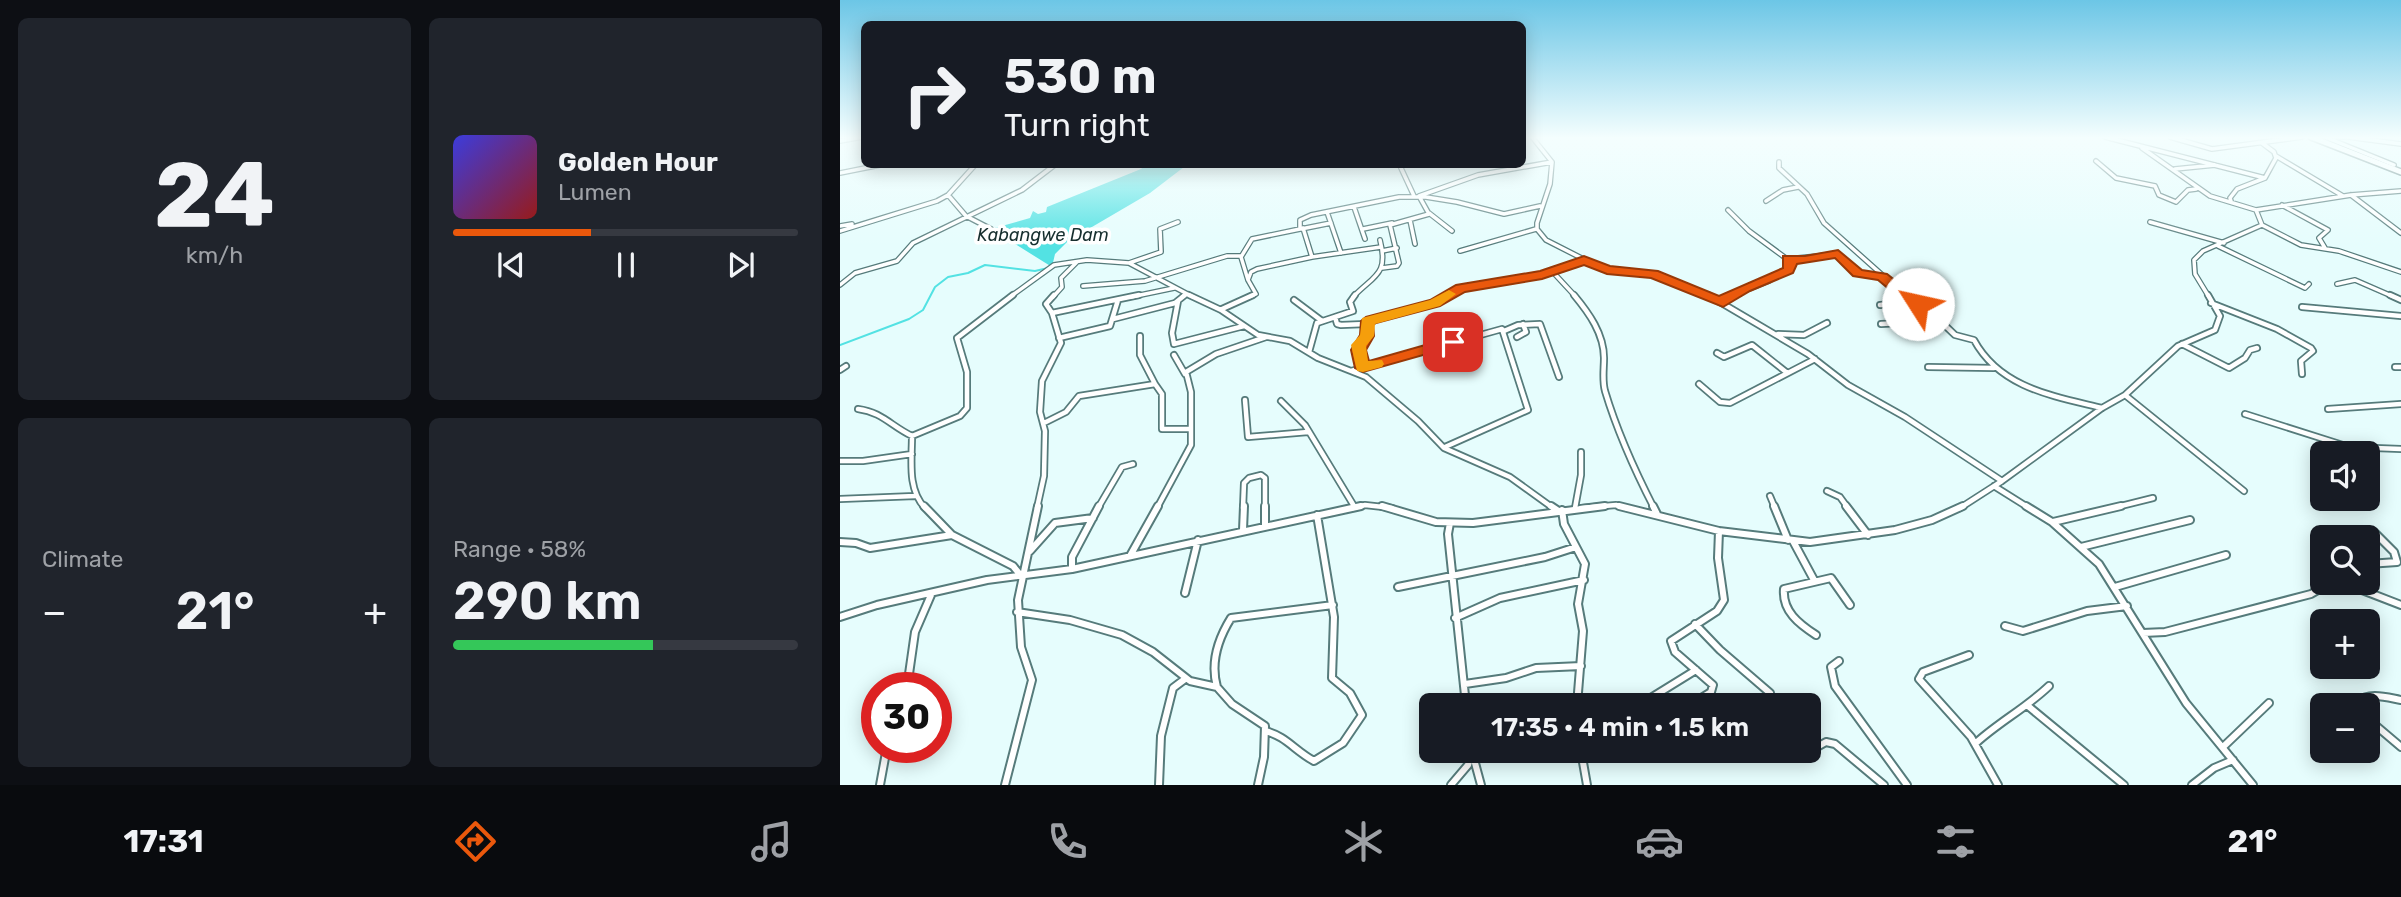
<!DOCTYPE html>
<html lang="en">
<head>
<meta charset="utf-8">
<style>
	body { margin:0; font-family:Rubik,sans-serif; background:#20242c; color:#f1f3f6; height:100vh; display:flex; flex-direction:column; font-size:26px; white-space:nowrap }
	* { box-sizing:border-box; margin:0 }
	p { font-size:23px; color:#9ea1a6 }
	.icon { flex:none; width:38px; height:38px; fill:none; stroke:currentColor; stroke-width:2; stroke-linecap:round; stroke-linejoin:round }
	.map { position:relative; flex:1; overflow:hidden }
	.details { display:flex; flex-direction:column; gap:18px; padding:18px; background:#0d0f14; width:840px }
	.details>* { flex:none }
	.hud { position:absolute; left:21px; top:21px; width:665px; height:147px; border-radius:10px; box-shadow:0 4px 18px #0003; background:#171b24; color:#f1f3f6; overflow:hidden }
	.fabs { position:absolute; left:1470px; top:441px; display:grid; gap:14px }
	.fabs a { display:grid; place-items:center; width:70px; height:70px; border-radius:10px; background:#171b24; box-shadow:0 4px 18px #0003; font-size:35px }
	.speed { position:absolute; left:21px; top:672px; display:flex; gap:14px; font-size:35px; font-weight:700; text-align:center }
	.speed>* { display:grid; place-content:center; width:91px; height:91px; border-radius:50%; background:#171b24; box-shadow:0 4px 18px #0003; line-height:1 }
	.speed .limit { border:10px solid #d22; background:#fff; color:#111 }
	.pin { position:absolute; display:grid; place-items:center; width:60px; height:60px; color:#fff; margin:-30px; border-radius:14px; box-shadow:0 4px 10px #0006 }
	.me { position:absolute; width:77px; margin:-38px; rotate:305deg; stroke-linejoin:round; filter:drop-shadow(0 0 5px #0008) }
	.turn { display:flex; align-items:center; gap:24px; height:147px; padding:0 28px; font-size:32px }
	.turn .icon { width:91px; height:91px; stroke-width:2.5 }
	.turn b { display:block; font-size:49px; line-height:60px }
	.big { font-size:52px; font-weight:600; line-height:1.1 }
	.details .widget { flex:1; display:flex; flex-direction:column; justify-content:center; gap:10px; min-width:0; padding:0 24px; border-radius:10px; background:#20242c }
	.details .dial { align-items:center; gap:0 }
	.dial b { font-size:91px; line-height:1 }
	.song { display:flex; align-items:center; gap:21px }
	.cover { width:84px; height:84px; border-radius:10px; background:linear-gradient(135deg,hsl(240 70% 55%),hsl(0 70% 35%)) }
	.played { height:7px; border-radius:4px; background:linear-gradient(90deg,#ea580c 40%,#363941 40%) }
	.keys { display:flex; justify-content:space-around; direction:ltr }
	.heat { display:flex; justify-content:space-between; align-items:center; font-size:38px; direction:ltr }
	.charge { height:10px; border-radius:5px; background:linear-gradient(90deg,#34c759 58%,#363941 0) }
	.details .tiles { flex:1; display:grid; gap:18px; grid-template-columns:repeat(2,1fr) }
	.trip { position:absolute; left:579px; top:693px; width:402px; height:70px; border-radius:10px; background:#171b24; box-shadow:0 4px 18px #0003; font-weight:600; line-height:70px; text-align:center }
	.tabs { display:flex; height:112px; justify-content:space-around; align-items:center; background:#090b0e; color:#9ea1a6 }
	.tabs .icon { width:49px; height:49px }
	.tabs .on { color:#ea580c }
	.tabs b { font-size:32px; color:#f1f3f6 }
	main { display:flex; flex:1; min-height:0 }
	.map>svg:first-child { display:block }
	.water { fill:#53e2e3 }
	.lines { fill:none; stroke-linecap:round; stroke-linejoin:round }
	.stream { stroke:#53e2e3; stroke-width:2 }
	.street-far2-casing { stroke:#567b7b; stroke-width:6 }
	.street-far1-casing { stroke:#567b7b; stroke-width:8 }
	.street-casing { stroke:#567b7b; stroke-width:10 }
	.primary-casing { stroke:#567b7b; stroke-width:8 }
	.street-far2 { stroke:#fff; stroke-width:3.5 }
	.street-far1 { stroke:#fff; stroke-width:4.5 }
	.street { stroke:#fff; stroke-width:6 }
	.primary { stroke:#fff; stroke-width:5 }
	.route { fill:#ea580c; stroke:#983908; stroke-width:2 }
	.slow { fill:#f59e0b }
	.labels { text-anchor:middle; stroke-width:7; stroke-linejoin:round; paint-order:stroke }
	.far-water-label { font-size:18px; font-style:italic; fill:#172f2f; stroke:#fff }
</style>
</head>
<body>
<main>
<section class="details">
<div class="tiles">
<div class="widget dial"><b>24</b><p>km/h</p></div>
<div class="widget">
<div class="song"><i class="cover"></i><div><b>Golden Hour</b><p>Lumen</p></div></div>
<div class="played"></div>
<div class="keys"><svg class="icon" aria-label="previous" viewBox="0 0 24 24"><path d="M18 5L8 12l10 7zM5 5v14"/></svg><svg class="icon" aria-label="pause" viewBox="0 0 24 24"><path d="M8 5v14M16 5v14"/></svg><svg class="icon" aria-label="next" viewBox="0 0 24 24"><path d="M6 5l10 7-10 7zM19 5v14"/></svg></div>
</div>
<div class="widget"><p>Climate</p>
<div class="heat"><a>−</a><b class="big">21°</b><a>+</a></div>
</div>
<div class="widget"><p>Range · 58%</p><b class="big">290 km</b><div class="charge"></div></div>
</div>
</section>
<div class="map">
<svg width="1561" height="785" viewBox="0 0 1561 785">
	<rect width="100%" height="100%" fill="#e6fdfd"/>
	<path class="water" d="M306,165H353L344,167L310,193L228,241L215,254L212,267L151,229L190,218L193,211L198,214L206,212L207,207L301,169Z"/>
	<g class="lines">
		<path class="stream" d="M0,345L69,319L83,310L95,287L108,277L128,273L145,265L195,271L208,268"/>
		<g class="street-far2-casing">
			<path id="street-far2" d="M692,137L712,162L710,184L697,223V229L706,240L761,268L813,274L872,297
				M1265,137L1425,178
				M1330,137L1372,149L1462,137
				M1485,137L1554,165
				M1499,137H1504
				M1508,137L1561,144
				M0,141L22,137
				M1302,148L1370,196L1416,210
				M1436,156L1503,196
				M1256,161L1276,178L1315,186L1319,195L1336,202L1348,190L1356,189
				M939,162V168L967,194L984,223L1067,297
				M561,168L574,196
				M1335,169L1375,165
				M0,173L45,164
				M108,195L126,216L151,229
				M1511,195L1561,233
				M926,201L943,190L958,187
				M1391,201L1390,198L1397,189L1425,178L1436,158L1434,152L1422,143
				M1442,205L1488,230L1479,238L1485,248
				M514,207L525,239
				M888,210L909,231L947,259L951,267L929,281L889,297
				M487,212L501,253
				M589,213L612,231
				M570,220L575,244
				M1310,222L1384,243
				M1422,225L1461,245L1499,251L1561,272
				M0,226L12,224
				M463,228L472,257
				M461,229L491,223
				M523,229L552,223
				M0,231L97,201L108,195L136,164
				M1378,246L1465,288L1469,284
				M542,251L557,248
				M620,251L696,229
				M948,259L998,254L1017,273L1041,277
				M289,263L321,252L320,229L338,222
				M542,268L557,266L559,263L550,225L589,214L579,196L638,175L712,162
				M711,270L736,297
				M408,280L401,257L412,239L460,229V220L471,215L559,197H586L617,202L664,214L700,206
				M1497,284L1515,280L1554,297
				M0,285L15,273L57,261L73,243L182,190L216,164
				M243,286L305,281L387,256H401
				M170,297L214,265L247,260L289,263L353,297
				M213,297L222,287L221,278L237,262
				M291,297L334,288
				M342,297L346,294
				M409,297L416,294L408,280L411,272L417,269L472,257L541,247
				M513,297C534,275 549,275 540,240
				M606,297L621,288L702,275L744,260
				M1369,297L1355,274L1354,260L1363,251L1422,225L1416,210L1511,195L1561,191"/>
		</g>
		<g class="street-far1-casing">
			<path id="street-far1" d="M349,295L381,310L418,335L450,341L478,358L526,377L578,421L604,448L670,477L713,508
				M734,295C749,313 764,334 764,358C764,369 762,380 765,391C777,431 795,471 814,508
				M868,295L968,354L1008,385L1065,417L1162,481
				M1064,295L1092,313L1115,335L1134,340C1160,388 1213,396 1262,408
				M1550,295L1561,300
				M454,300L482,321
				M338,301L332,333L334,344L404,326
				M883,302L882,300L894,295
				M1371,303L1437,329L1471,348L1473,351L1461,361L1462,374
				M1040,305L1073,302
				M1462,307L1561,316
				M382,309L413,295
				M212,313L299,295
				M495,317L497,324L501,325L526,324
				M273,319L335,303L345,295
				M1041,324L1080,322L1094,315
				M664,331L678,325L700,324L719,377
				M938,334L964,335L987,323
				M300,336V355L315,384
				M677,337L686,332L683,324
				M219,338L270,326L278,300
				M1342,344L1389,368L1405,358L1410,350L1417,348
				M469,352L477,323L513,311L510,302L515,295
				M877,353L884,357L912,345L946,372
				M334,355L345,374
				M1088,367L1154,368
				M1555,367H1561
				M523,368L519,345L527,336L526,324L531,320L595,303L609,295
				M0,370L6,366
				M511,371L662,329L688,410L605,447
				M859,384L880,402L890,403L975,359
				M1285,395L1404,491
				M405,400L408,437L468,432
				M441,401L465,425L514,506
				M18,409C42,412 51,426 72,436
				M1488,409L1561,404
				M1405,414L1509,447L1561,449
				M204,423L226,412L239,396L315,384L322,394V429H351
				M0,461H23L72,454
				M1154,486L1189,508
				M987,491L1000,497L1008,508
				M930,496L935,508
				M0,499L75,496
				M85,508C67,489 72,460 72,436L120,416L127,408V372L117,338L173,295
				M197,508L204,476L205,431L200,412L202,381L221,343L212,313L206,304L214,295
				M258,508L282,467L293,464
				M317,508L351,445V392L346,372L376,354L426,337
				M403,508L404,483L409,478L421,475L425,478V508
				M513,508L525,505L552,508
				M735,508L741,475V452
				M741,508L776,505L786,508
				M1120,508L1162,481L1262,408L1285,395L1338,346L1375,330L1380,316L1368,295
				M1273,508L1313,498"/>
		</g>
		<g class="street-casing">
			<path id="street" d="M84,506L112,535L173,566L182,577
				M425,506V527
				M542,506L596,522L633,523L765,506
				M711,506L717,510
				M779,506L879,531L970,542L1055,530L1092,520L1123,506
				M813,506L817,514
				M934,506L948,540
				M1006,506L1028,535
				M1186,506L1212,522L1259,564L1346,703L1413,785
				M722,510L724,524L745,564L738,604L743,631L737,705
				M1213,522L1281,506
				M610,523L608,534L626,705
				M403,530L404,506
				M953,541L974,580
				M0,542L16,543L30,548L112,535
				M1241,547L1350,520
				M190,551L215,523L253,518
				M290,556L318,506
				M1528,564L1557,562L1554,552L1535,533
				M232,569V557L259,506
				M1504,583L1561,605
				M558,587L705,557L736,547
				M1275,587L1386,555
				M345,593L358,540
				M177,612L230,620L282,635L313,652L350,681L377,687L392,704L425,726L424,757L418,785
				M0,617L37,605L147,580L232,569L521,506
				M615,618L660,598L744,580
				M855,624L880,650L930,693
				M1165,626L1183,631L1247,611L1287,606
				M1303,633L1325,632L1471,594L1490,583
				M976,635C959,624 942,611 944,589L991,578L1010,605
				M1129,655L1083,672L1079,679L1131,737L1158,785
				M999,661L991,667L995,686L1067,785
				M625,684L666,678L696,668L741,666
				M377,687C370,662 378,639 391,618L493,605
				M67,688L75,632L91,595
				M801,704L856,670
				M850,705L871,692L873,685L835,652L831,641L877,611L884,600L878,558L879,531
				M1517,705L1516,702C1530,692 1545,697 1561,700
				M1188,706L1284,785
				M1528,719L1561,747
				M425,731C446,736 455,751 474,761L503,743L522,715L510,693L492,678L494,617L477,515
				M1136,743C1159,722 1186,708 1209,686
				M1383,747L1429,703
				M741,751L747,785
				M970,751L986,742L995,744L1044,785
				M632,752L641,785
				M959,757L969,751
				M40,785L47,747
				M165,785L192,680L181,647L178,600L198,506
				M319,785L321,736L333,688L345,679
				M611,785L628,765L632,752
				M1352,785L1374,768L1393,760"/>
		</g>
		<g class="primary-casing">
			<path id="primary" d="M1471,137L1561,172"/>
		</g>
		<use href="#street-far2" class="street-far2"/>
		<use href="#street-far1" class="street-far1"/>
		<use href="#street" class="street"/>
		<use href="#primary" class="primary"/>
	</g>
	<linearGradient id="sky" x2="0" y2="1"><stop stop-color="#6cc6e6"/><stop offset="0.56" stop-color="#f4fefe"/><stop offset="1" stop-color="#f4fefe" stop-opacity="0"/></linearGradient>
	<rect width="1561" height="246" fill="url(#sky)"/>
	<path class="route" d="M998,250L1022,270L1047,274L1085,304L1078,308L1068,305L1038,280L1013,276L995,258L957,264L953,273L910,291L883,307L811,278L767,274L744,265L702,279L625,292L600,306L536,323L533,325L534,336L526,350L529,361L613,337L621,342L619,345L523,372L515,368L511,350L520,335L521,321L526,317L590,300L616,285L700,271L744,256L770,266L818,271L879,296L943,268V256H965Z"/>
	<path class="slow" d="M609,290L616,294L600,306L535,324L534,336L526,346L528,361L542,360L544,364L542,367L523,372L517,371L511,345L520,335L522,318L590,300Z"/>
	<g class="labels">
		<g class="far-water-label">
			<text x="203" y="241">Kabangwe Dam</text>
		</g>
	</g>
</svg>
<div class="fabs">
<a><svg class="icon" aria-label="sound" viewBox="0 0 24 24"><path d="M4 9h4l5-4v14l-5-4H4zM17 9q2 3 0 6"/></svg></a>
<a><svg class="icon" aria-label="search" viewBox="0 0 24 24"><circle cx="10" cy="10" r="6"/><path d="M15 15l6 6"/></svg></a>
<a>+</a>
<a>−</a>
</div>
<div class="speed"><div class="limit">30</div></div>
<div class="pin" style="left:613px;top:342px;background:#d93025"><svg class="icon" aria-label="arrive" viewBox="0 0 24 24"><path d="M6 21V4h12l-3 4 3 4H6"/></svg></div>
<svg class="me" style="left:1078px;top:304px" viewBox="-20 -20 40 40"><circle r="19" fill="#fff"/><path d="M0-13L10 11 0 6-10 11z" fill="#ea580c"/></svg>
<div class="trip">17:35 · 4 min · 1.5 km</div>
<div class="hud">
<div class="turn"><svg class="icon" aria-label="right" viewBox="0 0 24 24"><path d="M7 20v-9h11M14 6l5 5-5 5"/></svg><div><b>530 m</b>Turn right</div></div>
</div>
</div>
</main>
<nav class="tabs">
<b>17:31</b>
<svg class="icon on" aria-label="directions" viewBox="0 0 24 24"><path d="M12 3l9 9-9 9-9-9zM9 14v-3h6M13 9l2 2-2 2"/></svg>
<svg class="icon" aria-label="music" viewBox="0 0 24 24"><path d="M9 18V5l10-2v13"/><circle cx="6" cy="18" r="3"/><circle cx="16" cy="16" r="3"/></svg>
<svg class="icon" aria-label="phone" viewBox="0 0 24 24"><path d="M5 4h4l2 5-3 2q2 4 5 5l2-3 5 2v4C11 20 4 13 5 4z"/></svg>
<svg class="icon" aria-label="climate" viewBox="0 0 24 24"><path d="M12 3v18M4 7l16 10M4 17L20 7"/></svg>
<svg class="icon" aria-label="car" viewBox="0 0 24 24"><path d="M5 17H2v-5l4-1 3-4h7l3 4 3 1v5h-3M9 17h6M6 11h13"/><circle cx="7" cy="17" r="2"/><circle cx="17" cy="17" r="2"/></svg>
<svg class="icon" aria-label="filters" viewBox="0 0 24 24"><path d="M4 7h16M4 17h16"/><circle cx="9" cy="7" r="2"/><circle cx="15" cy="17" r="2"/></svg>
<b>21°</b>
</nav>
</body>
</html>
